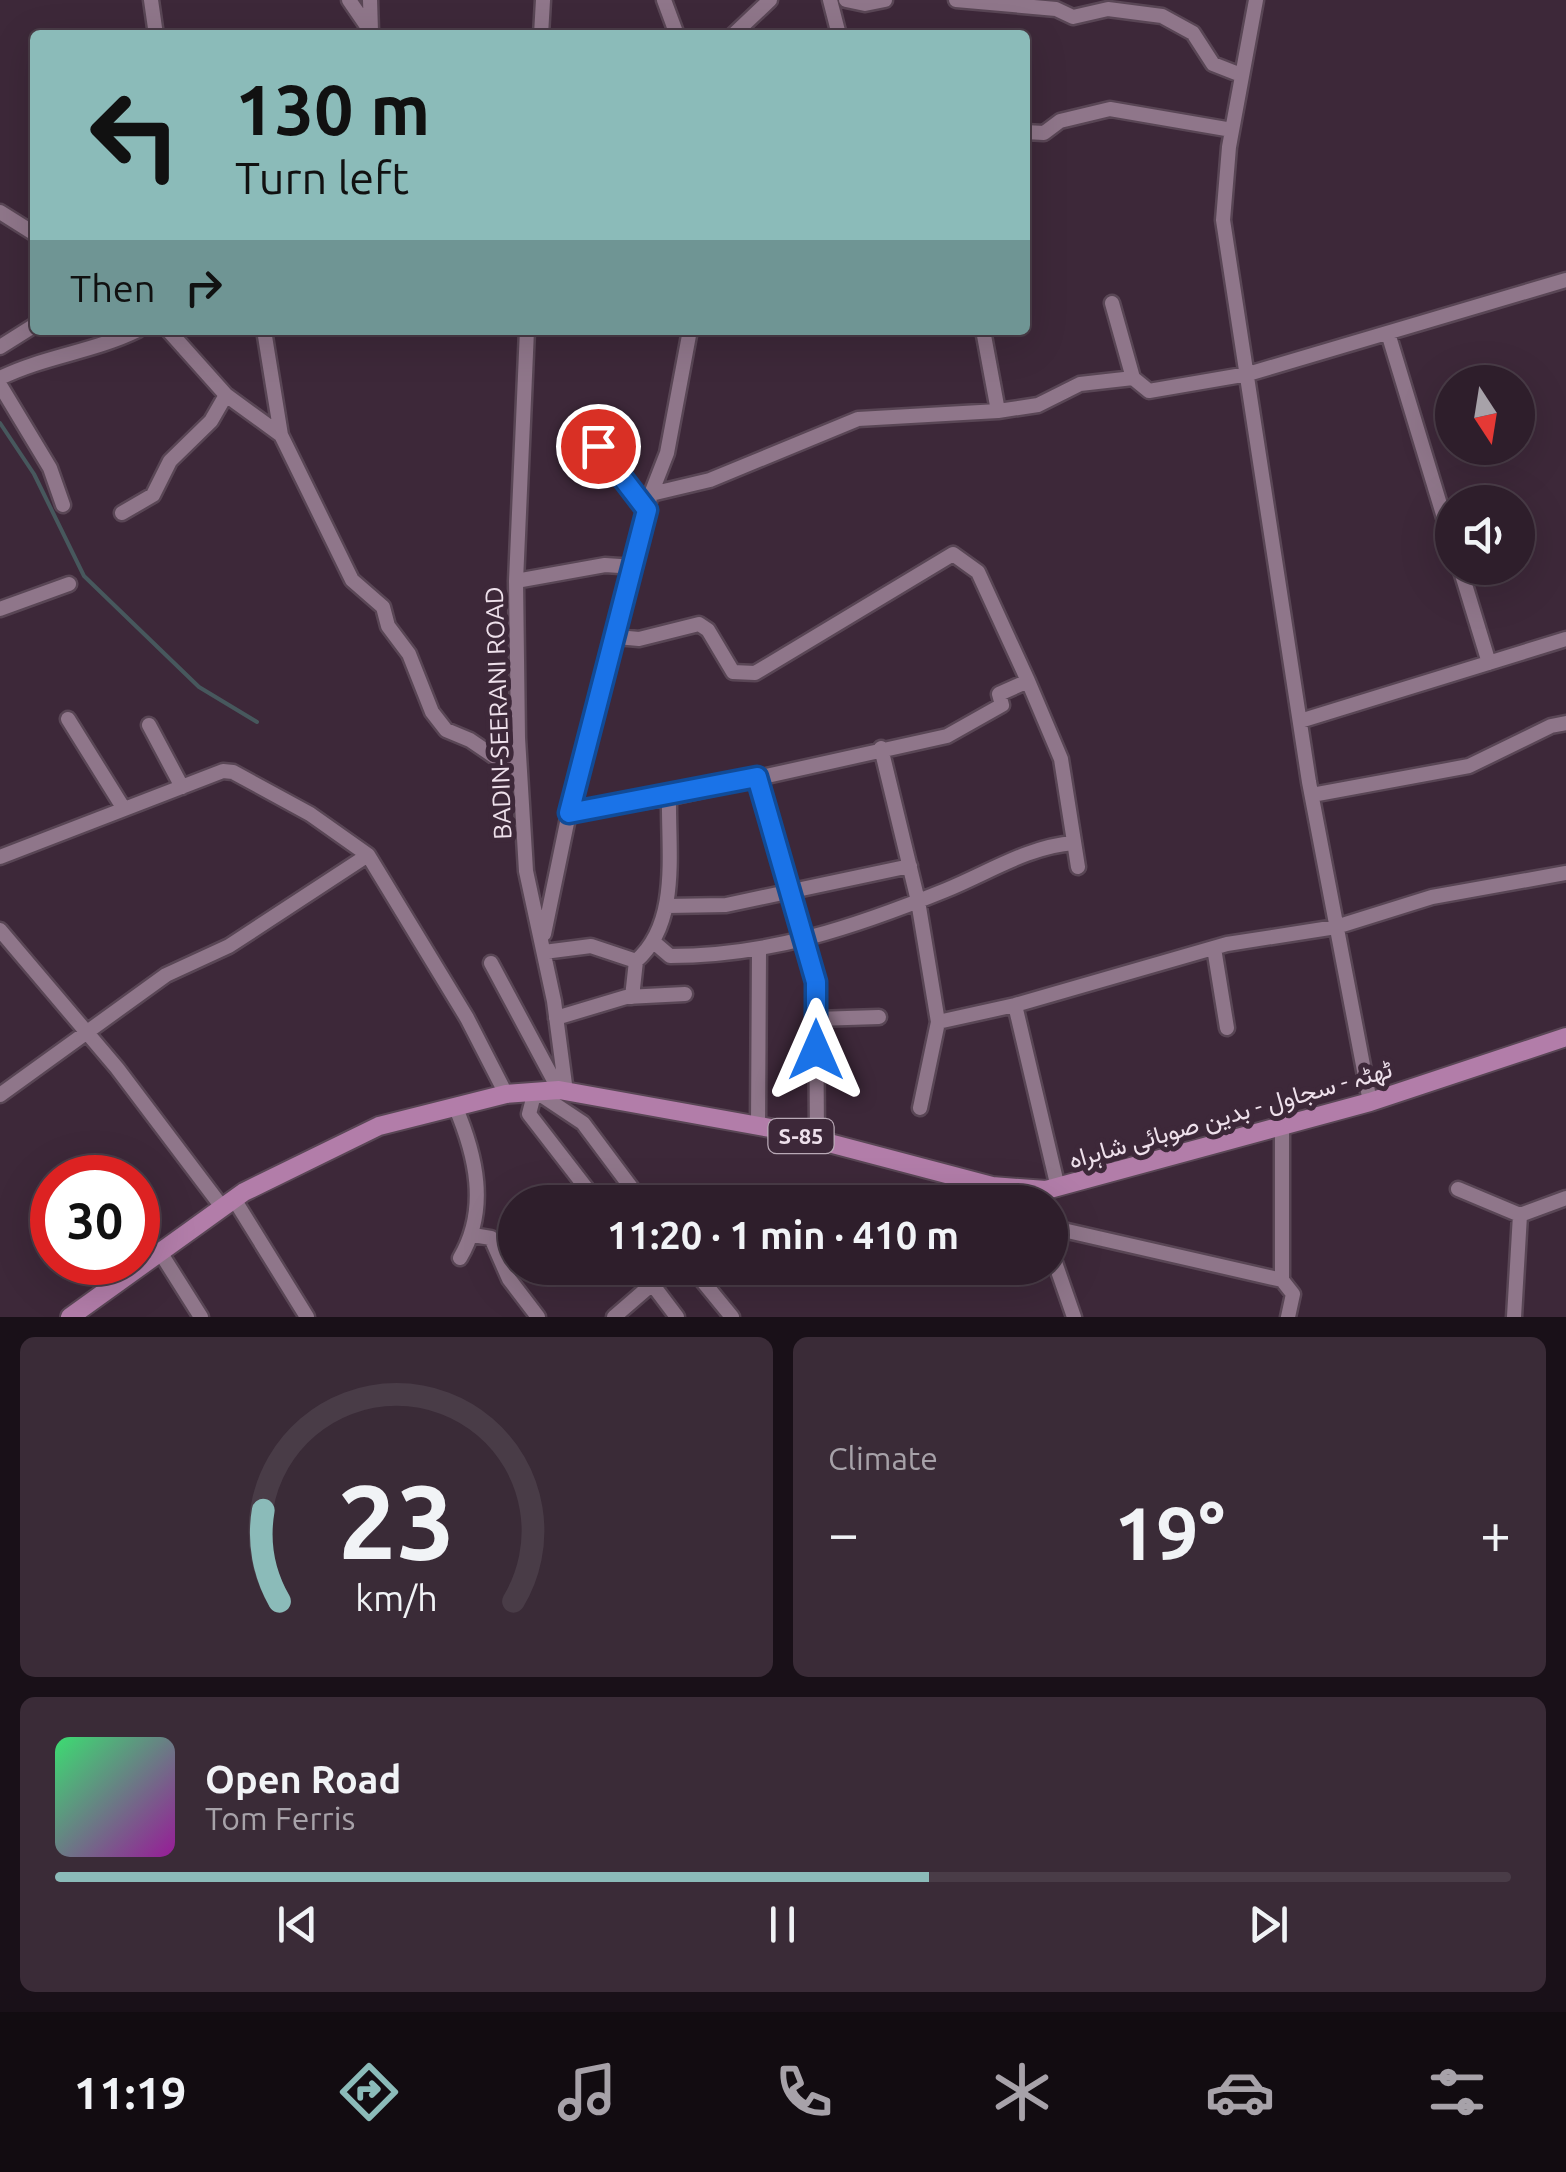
<!DOCTYPE html>
<html lang="en">
<head>
<meta charset="utf-8">
<style>
	body { margin:0; font-family:Ubuntu,Vazirmatn,sans-serif; background:#3a2b37; color:#f1f3f6; height:100vh; display:flex; flex-direction:column; font-size:38px; white-space:nowrap }
	* { box-sizing:border-box; margin:0 }
	p { font-size:32px; color:#a7a2a9 }
	.icon { flex:none; width:55px; height:55px; fill:none; stroke:currentColor; stroke-width:2; stroke-linecap:round; stroke-linejoin:round }
	.map { position:relative; height:1317px; overflow:hidden }
	.details { display:flex; flex-direction:column; gap:20px; padding:20px; background:#191018; flex:1 }
	.details>* { flex:none }
	.guide { position:absolute; left:30px; top:30px; width:1000px; height:305px; border-radius:10px; box-shadow:0 10px 40px #0002,0 0 0 2px #493c47; background:#8bbbb9; color:#111; overflow:hidden }
	.needle { width:65px; rotate:168deg }
	.buttons { position:absolute; left:1435px; top:365px; display:grid; gap:20px }
	.buttons a { display:grid; place-items:center; width:100px; height:100px; border-radius:50%; background:#2e1e2b; box-shadow:0 10px 40px #0002,0 0 0 2px #493c47; font-size:50px }
	.speed { position:absolute; left:30px; top:1155px; display:flex; gap:20px; font-size:50px; font-weight:700; text-align:center }
	.speed>* { display:grid; place-content:center; width:130px; height:130px; border-radius:50%; background:#2e1e2b; box-shadow:0 10px 40px #0002,0 0 0 2px #493c47; line-height:1 }
	.speed .limit { border:15px solid #d22; background:#fff; color:#111 }
	.pin { position:absolute; display:grid; place-items:center; width:85px; height:85px; color:#fff; margin:-42px; border:5px solid #fff; border-radius:50%; box-shadow:0 2px 10px #0007 }
	.me { position:absolute; width:110px; margin:-55px; rotate:0deg; stroke-linejoin:round; filter:drop-shadow(0 0 8px #0008) }
	.turn { display:flex; align-items:center; gap:35px; height:210px; padding:0 40px; font-size:45px }
	.turn .icon { width:130px; height:130px; stroke-width:2.5 }
	.turn b { display:block; font-size:70px; line-height:85px }
	.then { display:flex; align-items:center; height:95px; padding:0 40px; background:#0003; gap:20px; font-size:38px }
	.big { font-size:75px; font-weight:700; line-height:1.1 }
	.details .tile { flex:1; display:flex; flex-direction:column; justify-content:center; gap:15px; min-width:0; padding:0 35px; border-radius:15px; background:#3a2b37 }
	.details .dial { align-items:center; gap:0 }
	.dial svg { height:260px; overflow:visible; fill:none; stroke:#493c47; stroke-width:7; stroke-linecap:round; text-anchor:middle }
	.dial text { fill:#f1f3f6; stroke:none }
	.song { display:flex; align-items:center; gap:30px }
	.cover { width:120px; height:120px; border-radius:15px; background:linear-gradient(135deg,hsl(140 70% 55%),hsl(300 70% 35%)) }
	.played { height:10px; border-radius:5px; background:linear-gradient(90deg,#8bbbb9 60%,#493c47 60%) }
	.keys { display:flex; justify-content:space-around; direction:ltr }
	.heat { display:flex; justify-content:space-between; align-items:center; font-size:55px; direction:ltr }
	.details .tiles { flex:1; display:grid; gap:20px; grid-template-columns:1fr 1fr }
	.tile:last-child { grid-column:span 2 }
	.trip { position:absolute; left:498px; top:1185px; width:570px; height:100px; border-radius:50px; background:#2e1e2b; box-shadow:0 10px 40px #0002,0 0 0 2px #493c47; font-weight:700; line-height:100px; text-align:center }
	.dock { display:flex; height:160px; justify-content:space-around; align-items:center; background:#120c11; color:#a7a2a9 }
	.dock .icon { width:70px; height:70px }
	.dock .selected { color:#8bbbb9 }
	.dock b { font-size:45px; color:#f1f3f6 }
	.map>svg:first-child { display:block }
	.lines { fill:none; stroke-linecap:round; stroke-linejoin:round }
	.stream { stroke:#47585d; stroke-width:4 }
	.minor-casing { stroke:#594655; stroke-width:19 }
	.major-casing { stroke:#594655; stroke-width:22 }
	.minor { stroke:#8f768a; stroke-width:14 }
	.major { stroke:#b27da9; stroke-width:18 }
	.route-casing { stroke:#114b97; stroke-width:25 }
	.route { stroke:#1a73e8; stroke-width:18 }
	.labels { text-anchor:middle; stroke-width:10; stroke-linejoin:round; paint-order:stroke }
	.shield { fill:#3d2839; stroke:#b9a9b6; stroke-width:2.5 }
	.shield-label { font-size:22px; font-weight:bold; fill:#eee0eb }
	.street-label { font-size:25px; fill:#eee0eb; stroke:#3d2839 }
</style>
</head>
<body>
<div class="map">
<svg width="1566" height="1317" viewBox="0 0 1566 1317">
	<rect width="100%" height="100%" fill="#3d2839"/>
	<g class="lines">
		<path class="stream" d="M0,423L34,474L84,576L199,687L257,722"/>
		<g class="minor-casing">
			<path id="minor" d="M151,0L156,35
				M349,0L373,35
				M370,0L371,31
				M664,0L677,35
				M830,0L839,35
				M846,0L865,4L885,0
				M956,0L1056,9L1073,17L1108,9L1162,16L1193,33L1213,64L1241,75
				M1256,0L1229,147L1223,220L1309,782L1370,1102
				M541,35L543,0
				M733,35L770,0
				M1025,132L1044,133L1060,121L1110,109L1232,130
				M0,212L35,234
				M1112,303L1133,378
				M168,330L226,395L281,435
				M264,330L281,435L352,580L383,607L388,626L409,654L432,712L446,730L470,740L520,774
				M527,330L516,581L518,738L526,871L554,1001L566,1092
				M983,330L998,411
				M1388,333L1452,544
				M0,347L35,325
				M0,378C45,356 93,352 138,330
				M0,385L50,468L63,505
				M598,446L647,510
				M651,494L710,480L858,419L998,411L1038,405L1080,384L1133,378L1149,391L1248,374L1566,280
				M122,513L153,495L170,461L211,421L226,395
				M1460,568L1489,663
				M516,581L605,565L635,567
				M0,609L69,584
				M1028,681L1061,759L1078,867
				M68,719L124,809
				M1300,721L1566,639
				M149,725L182,787
				M881,748L918,901L938,1022L920,1108
				M757,777L816,982L817,1140
				M1312,795L1469,766L1551,726L1566,723
				M569,813L676,796L947,736L1002,705L999,694L1028,681L978,572L953,554L755,673L733,672L708,630L699,624L639,639L617,637
				M0,857L223,771L233,772L310,814L368,855L467,1018L506,1094
				M667,906L726,905L910,866
				M0,930L117,1068L222,1207
				M544,934L569,813L651,494L667,453L690,330
				M656,944L670,956C769,956 855,927 946,890C988,873 1029,846 1074,843
				M1214,948L1227,1028
				M544,952L591,946L636,961
				M491,963L559,1090
				M632,997L636,961C680,923 668,852 669,797
				M1015,1005L1058,1188
				M556,1018L626,997L685,994
				M816,1019L879,1017
				M938,1022L1015,1005L1227,944L1336,927L1432,897L1566,873
				M0,1095L166,975L229,946L368,855
				M455,1106C476,1155 489,1209 460,1258
				M758,1126L759,952
				M1282,1127V1280
				M1458,1189L1520,1215L1566,1198
				M234,1199L307,1317
				M597,1202L529,1114L535,1091L583,1123L642,1202
				M1050,1227L1282,1280L1293,1294L1288,1317
				M473,1235L491,1238L509,1279L538,1317
				M1050,1248L1074,1317
				M160,1252L201,1317
				M640,1268L677,1317
				M692,1268L732,1317
				M614,1317L651,1285
				M1514,1317L1520,1215"/>
		</g>
		<g class="major-casing">
			<path id="major" d="M70,1317L244,1192L379,1126L506,1094L559,1090L776,1129L992,1186L1046,1190L1370,1102L1566,1037"/>
		</g>
		<use href="#minor" class="minor"/>
		<use href="#major" class="major"/>
	</g>
	<g class="lines">
		<g class="route-casing">
			<path id="route" d="M598,446L647,510L569,813L757,777L816,982V1050"/>
		</g>
		<use href="#route" class="route"/>
	</g>
	<g class="labels">
		<rect class="shield" x="768.5" y="1119" width="65" height="34" rx="8"/>
		<g class="shield-label">
			<text x="801" y="1144">S-85</text>
		</g>
		<g class="street-label">
			<text transform="translate(498 713) rotate(-92)" y="9">BADIN-SEERANI ROAD</text>
			<text transform="translate(1230 1114) rotate(-16)" y="9">ٹھٹہ - سجاول - بدین صوبائی شاہراہ</text>
		</g>
	</g>
</svg>
<div class="buttons">
<a><svg class="needle" viewBox="-14 -14 28 28"><path d="M0-13l5 13h-10z" fill="#e53935"/><path d="M0 13l5-13h-10z" fill="#a7a2a9"/></svg></a>
<a><svg class="icon" aria-label="sound" viewBox="0 0 24 24"><path d="M4 9h4l5-4v14l-5-4H4zM17 9q2 3 0 6"/></svg></a>
</div>
<div class="speed"><div class="limit">30</div></div>
<div class="pin" style="left:598px;top:446px;background:#d93025"><svg class="icon" aria-label="arrive" viewBox="0 0 24 24"><path d="M6 21V4h12l-3 4 3 4H6"/></svg></div>
<svg class="me" style="left:816px;top:1050px" viewBox="-20 -20 40 40"><path d="M0-17L14 15 0 8-14 15z" fill="#1a73e8" stroke="#fff" stroke-width="4"/></svg>
<div class="trip">11:20 · 1 min · 410 m</div>
<div class="guide">
<div class="turn"><svg class="icon" aria-label="left" viewBox="0 0 24 24"><path d="M17 20v-9H6M10 6l-5 5 5 5"/></svg><div><b>130 m</b>Turn left</div></div>
<div class="then">Then<svg class="icon" aria-label="right" viewBox="0 0 24 24"><path d="M7 20v-9h11M14 6l5 5-5 5"/></svg></div>
</div>
</div>
<section class="details">
<div class="tiles">
<div class="tile dial"><svg viewBox="0 0 100 80">
<path d="M14 69A42 42 0 1 1 86 69"/>
<path d="M14 69A42 42 0 0 1 9 41" stroke="#8bbbb9"/>
<text x="50" y="56" font-size="32" font-weight="700">23</text>
<text x="50" y="72" font-size="11">km/h</text>
</svg></div>
<div class="tile"><p>Climate</p>
<div class="heat"><a>−</a><b class="big">19°</b><a>+</a></div>
</div>
<div class="tile">
<div class="song"><i class="cover"></i><div><b>Open Road</b><p>Tom Ferris</p></div></div>
<div class="played"></div>
<div class="keys"><svg class="icon" aria-label="previous" viewBox="0 0 24 24"><path d="M18 5L8 12l10 7zM5 5v14"/></svg><svg class="icon" aria-label="pause" viewBox="0 0 24 24"><path d="M8 5v14M16 5v14"/></svg><svg class="icon" aria-label="next" viewBox="0 0 24 24"><path d="M6 5l10 7-10 7zM19 5v14"/></svg></div>
</div>
</div>
</section>
<nav class="dock">
<b>11:19</b>
<svg class="icon selected" aria-label="directions" viewBox="0 0 24 24"><path d="M12 3l9 9-9 9-9-9zM9 14v-3h6M13 9l2 2-2 2"/></svg>
<svg class="icon" aria-label="music" viewBox="0 0 24 24"><path d="M9 18V5l10-2v13"/><circle cx="6" cy="18" r="3"/><circle cx="16" cy="16" r="3"/></svg>
<svg class="icon" aria-label="phone" viewBox="0 0 24 24"><path d="M5 4h4l2 5-3 2q2 4 5 5l2-3 5 2v4C11 20 4 13 5 4z"/></svg>
<svg class="icon" aria-label="climate" viewBox="0 0 24 24"><path d="M12 3v18M4 7l16 10M4 17L20 7"/></svg>
<svg class="icon" aria-label="car" viewBox="0 0 24 24"><path d="M5 17H2v-5l4-1 3-4h7l3 4 3 1v5h-3M9 17h6M6 11h13"/><circle cx="7" cy="17" r="2"/><circle cx="17" cy="17" r="2"/></svg>
<svg class="icon" aria-label="filters" viewBox="0 0 24 24"><path d="M4 7h16M4 17h16"/><circle cx="9" cy="7" r="2"/><circle cx="15" cy="17" r="2"/></svg>
</nav>
</body>
</html>
